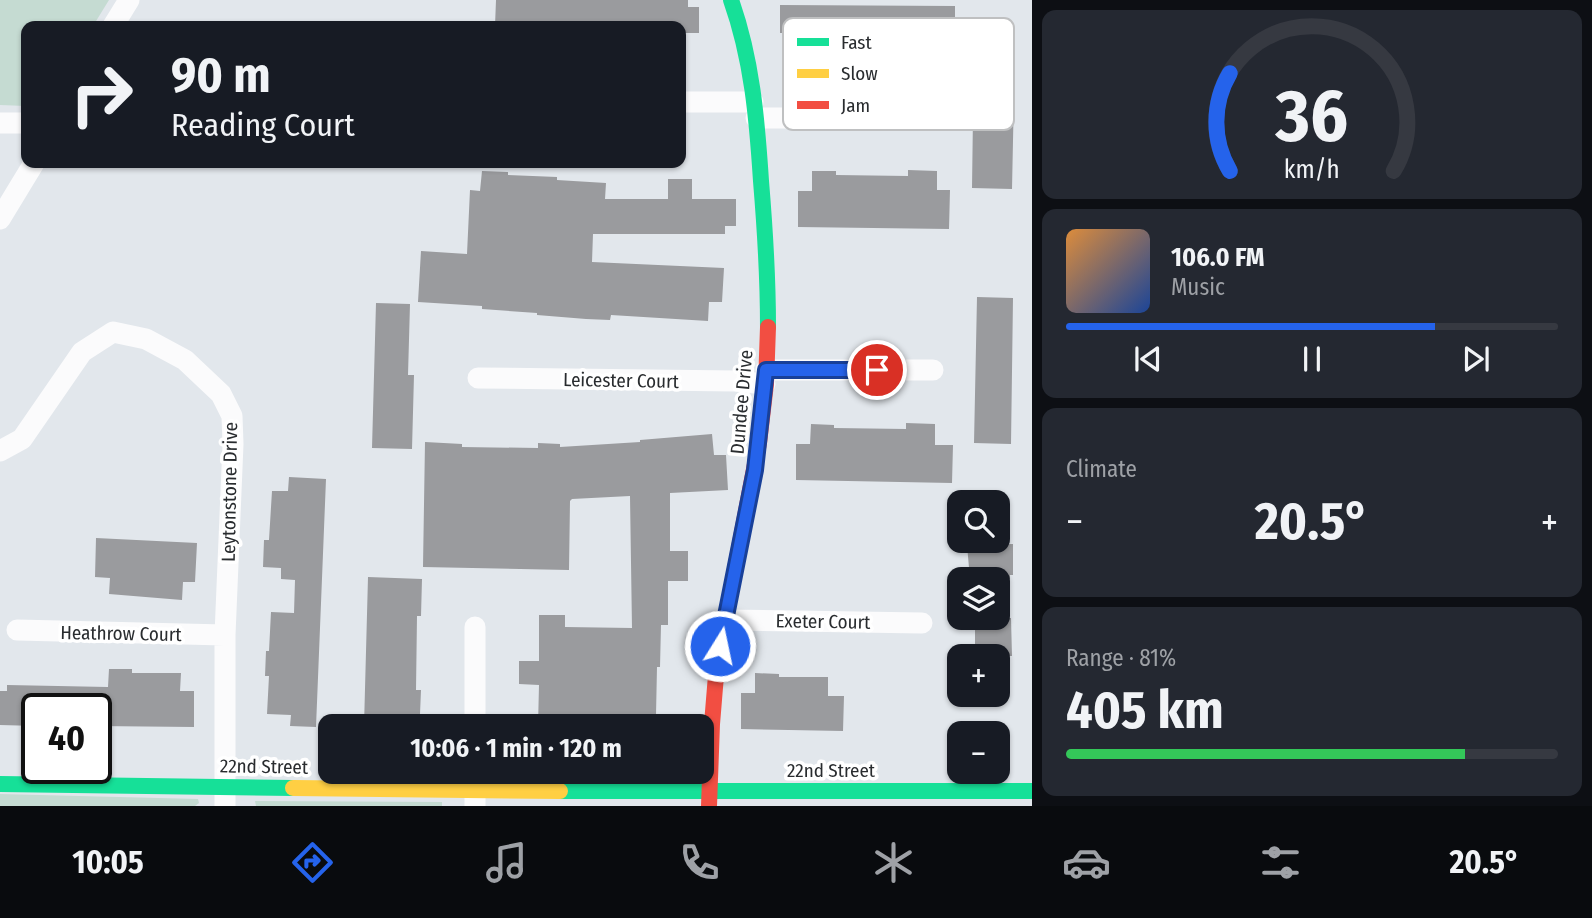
<!DOCTYPE html>
<html lang="en">
<head>
<meta charset="utf-8">
<style>
	body { margin:0; font-family:"Fira Sans Condensed",sans-serif; background:#242831; color:#f1f3f6; height:100vh; display:flex; flex-direction:column; font-size:26px; white-space:nowrap }
	* { box-sizing:border-box; margin:0 }
	p { font-size:23px; color:#9ea1a6 }
	.icon { flex:none; width:38px; height:38px; fill:none; stroke:currentColor; stroke-width:2; stroke-linecap:round; stroke-linejoin:round }
	.map { position:relative; flex:1; overflow:hidden }
	.panel { display:flex; flex-direction:column; gap:10px; padding:10px; background:#0d0f14; width:560px }
	.panel>* { flex:none }
	.top-card { position:absolute; left:21px; top:21px; width:665px; height:147px; border-radius:14px; box-shadow:0 2px 5px #0004; background:#171b24; color:#f1f3f6; overflow:hidden }
	.controls { position:absolute; left:947px; top:490px; display:grid; gap:14px }
	.controls a { display:grid; place-items:center; width:63px; height:63px; border-radius:14px; background:#171b24; box-shadow:0 2px 5px #0004; font-size:35px }
	.speed { position:absolute; left:21px; top:693px; display:flex; gap:14px; font-size:35px; font-weight:700; text-align:center }
	.speed>* { display:grid; place-content:center; width:91px; height:91px; border-radius:50%; background:#171b24; box-shadow:0 2px 5px #0004; line-height:1 }
	.speed .limit { border:4px solid #111; border-radius:10px; background:#fff; color:#111 }
	.pin { position:absolute; display:grid; place-items:center; width:60px; height:60px; color:#fff; margin:-30px; border:4px solid #fff; border-radius:50%; box-shadow:0 2px 7px #0007 }
	.me { position:absolute; width:77px; margin:-38px; rotate:10deg; stroke-linejoin:round; filter:drop-shadow(0 0 5px #0008) }
	.turn { display:flex; align-items:center; gap:24px; height:147px; padding:0 35px; font-size:32px }
	.turn .icon { width:91px; height:91px; stroke-width:2.5 }
	.turn b { display:block; font-size:49px; line-height:60px }
	.big { font-size:52px; font-weight:700; line-height:1.1 }
	.panel .tile { flex:1; display:flex; flex-direction:column; justify-content:center; gap:10px; min-width:0; padding:0 24px; border-radius:14px; background:#242831 }
	.panel .dial { align-items:center; gap:0 }
	.dial svg { height:182px; overflow:visible; fill:none; stroke:#363941; stroke-width:7; stroke-linecap:round; text-anchor:middle }
	.dial text { fill:#f1f3f6; stroke:none }
	.song { display:flex; align-items:center; gap:21px }
	.cover { width:84px; height:84px; border-radius:10px; background:linear-gradient(135deg,hsl(30 70% 55%),hsl(220 70% 35%)) }
	.played { height:7px; border-radius:4px; background:linear-gradient(90deg,#2563eb 75%,#363941 75%) }
	.keys { display:flex; justify-content:space-around; direction:ltr }
	.heat { display:flex; justify-content:space-between; align-items:center; font-size:38px; direction:ltr }
	.charge { height:10px; border-radius:5px; background:linear-gradient(90deg,#34c759 81%,#363941 0) }
	.trip { position:absolute; left:318px; top:714px; width:396px; height:70px; border-radius:14px; background:#171b24; box-shadow:0 2px 5px #0004; font-weight:700; line-height:70px; text-align:center }
	.dock { display:flex; height:112px; justify-content:space-around; align-items:center; background:#090b0e; color:#9ea1a6 }
	.dock .icon { width:49px; height:49px }
	.dock .active { color:#2563eb }
	.dock b { font-size:32px; color:#f1f3f6 }
	main { display:flex; flex:1; min-height:0 }
	.map>svg:first-child { display:block }
	.green { fill:#c5dbd2 }
	.building { fill:#9a9b9e }
	.lines { fill:none; stroke-linecap:round; stroke-linejoin:round }
	.street { stroke:#fbfbfc; stroke-width:21 }
	.fast { stroke:#16e098; stroke-width:16 }
	.slow { stroke:#ffcf43; stroke-width:16 }
	.jam { stroke:#f24e42; stroke-width:16 }
	.route-casing { stroke:#184099; stroke-width:18 }
	.route { stroke:#2563eb; stroke-width:12 }
	.labels { text-anchor:middle; stroke-width:7; stroke-linejoin:round; paint-order:stroke }
	.street-label { font-size:19px; fill:#292c2f; stroke:#fff }
	.key { fill:#fff; stroke:#bfc0c1; stroke-width:2 }
	.key-label { font-size:19px; fill:#292c2f }
</style>
</head>
<body>
<main>
<div class="map">
<svg width="1032" height="806" viewBox="0 0 1032 806">
	<rect width="100%" height="100%" fill="#e2e7ec"/>
	<path class="green" d="M0,0H109L93,26H26V106L0,105Z
		M0,794L198,799L199,803L195,806H0Z
		M255,801L442,802V806H256Z"/>
	<path class="building" d="M496,0H688V7H699V33H681V26H495Z
		M780,5L955,6V35H944V58L831,60V56L792,55V33H780Z
		M979,43L1015,44L1012,189L972,188L973,115H978Z
		M908,170L937,171V190H950L949,229L798,227V191H812V171H836V175L908,176Z
		M482,171L508,172V175L557,177V180L606,183L605,199H668V179H692V199H736V226H725V234H593L592,262L724,268L722,302H709L708,321L611,315L610,320L586,319L537,315V313L482,309V306L418,302L421,251L467,254L470,190L480,191Z
		M977,297L1013,298L1011,444L974,443Z
		M376,303L410,304L408,375H414L412,449L372,448Z
		M906,423L935,424V445H953L952,483L796,480V444H810L811,424L834,425V428L906,429Z
		M712,434L714,455H726L728,490L670,493V551H688V581H668V625H661L660,667H657L656,715H636V726H604V718H564V726H538L539,685L519,684V661H539V615H565V627L632,628L630,496L572,499L570,501L569,570L423,567L425,442L462,444V447L538,448V443L560,444V447L640,442V440Z
		M289,477L326,479L316,727L290,726L291,715L267,714L269,676H265L266,651H269L271,612L294,613L295,580L281,579V568L263,567L264,540H269L272,491H288Z
		M96,538L197,543L195,582H183L182,600L109,594L110,578L95,577Z
		M1013,544V575H1010V579H970L967,545Z
		M368,577L422,579L421,616H417L416,690H421L420,714H401V726H364Z
		M975,618H1011L1012,656H975Z
		M109,669H132V673H181L180,691H194V727L96,726V709H37V726L0,725V691H7V685L108,687Z
		M755,673L779,674V677H828V696H844L843,731L741,729V693H755Z"/>
	<g class="lines">
		<path class="street" d="M113,26L129,0
			M681,102H753
			M756,118H930
			M0,123H26
			M0,219L34,163
			M766,370H933
			M478,378L735,381L765,384
			M0,451L22,439L82,352L113,332L146,339L185,360L221,394L232,416L233,444L225,635V806
			M724,620L922,623
			M475,627V726
			M17,630L225,635
			M475,806V772"/>
		<path class="fast" d="M731,0C752,59 757,119 761,181C765,229 768,278 768,327
			M0,784L293,788
			M560,791H1032"/>
		<path class="slow" d="M293,788L560,791"/>
		<path class="jam" d="M709,806L712,724L717,663L759,443L766,384L768,327"/>
	</g>
	<g class="lines">
		<g class="route-casing">
			<path id="route" d="M720,646L755,470L766,370H877"/>
		</g>
		<use href="#route" class="route"/>
	</g>
	<g class="labels">
		<g class="street-label">
			<text transform="translate(621 380) rotate(1)" y="7">Leicester Court</text>
			<text transform="translate(741 402) rotate(-85)" y="7">Dundee Drive</text>
			<text transform="translate(229 492) rotate(-89)" y="7">Leytonstone Drive</text>
			<text transform="translate(823 621) rotate(1)" y="7">Exeter Court</text>
			<text transform="translate(121 633) rotate(1)" y="7">Heathrow Court</text>
			<text transform="translate(264 766) rotate(1)" y="7">22nd Street</text>
			<text x="831" y="777">22nd Street</text>
		</g>
	</g>
	<rect x="783" y="18" width="231" height="112" rx="10" class="key"/>
	<rect x="797" y="38" width="32" height="8" fill="#16e098"/>
	<rect x="797" y="69" width="32" height="9" fill="#ffcf43"/>
	<rect x="797" y="101" width="32" height="8" fill="#f24e42"/>
	<g class="key-label">
		<text x="841" y="49">Fast</text>
		<text x="841" y="80">Slow</text>
		<text x="841" y="112">Jam</text>
	</g>
</svg>
<div class="controls">
<a><svg class="icon" aria-label="search" viewBox="0 0 24 24"><circle cx="10" cy="10" r="6"/><path d="M15 15l6 6"/></svg></a>
<a><svg class="icon" aria-label="layers" viewBox="0 0 24 24"><path d="M12 4l9 5-9 5-9-5zM3 14l9 5 9-5"/></svg></a>
<a>+</a>
<a>−</a>
</div>
<div class="speed"><div class="limit">40</div></div>
<div class="pin" style="left:877px;top:370px;background:#d93025"><svg class="icon" aria-label="arrive" viewBox="0 0 24 24"><path d="M6 21V4h12l-3 4 3 4H6"/></svg></div>
<svg class="me" style="left:720px;top:646px" viewBox="-20 -20 40 40"><circle r="17" fill="#2563eb" stroke="#fff" stroke-width="3"/><path d="M0-11L8 9 0 5-8 9z" fill="#fff"/></svg>
<div class="trip">10:06 · 1 min · 120 m</div>
<div class="top-card">
<div class="turn"><svg class="icon" aria-label="right" viewBox="0 0 24 24"><path d="M7 20v-9h11M14 6l5 5-5 5"/></svg><div><b>90 m</b>Reading Court</div></div>
</div>
</div>
<section class="panel">
<div class="tile dial"><svg viewBox="0 0 100 80">
<path d="M14 69A42 42 0 1 1 86 69"/>
<path d="M14 69A42 42 0 0 1 14 26" stroke="#2563eb"/>
<text x="50" y="56" font-size="32" font-weight="700">36</text>
<text x="50" y="72" font-size="11">km/h</text>
</svg></div>
<div class="tile">
<div class="song"><i class="cover"></i><div><b>106.0 FM</b><p>Music</p></div></div>
<div class="played"></div>
<div class="keys"><svg class="icon" aria-label="previous" viewBox="0 0 24 24"><path d="M18 5L8 12l10 7zM5 5v14"/></svg><svg class="icon" aria-label="pause" viewBox="0 0 24 24"><path d="M8 5v14M16 5v14"/></svg><svg class="icon" aria-label="next" viewBox="0 0 24 24"><path d="M6 5l10 7-10 7zM19 5v14"/></svg></div>
</div>
<div class="tile"><p>Climate</p>
<div class="heat"><a>−</a><b class="big">20.5°</b><a>+</a></div>
</div>
<div class="tile"><p>Range · 81%</p><b class="big">405 km</b><div class="charge"></div></div>
</section>
</main>
<nav class="dock">
<b>10:05</b>
<svg class="icon active" aria-label="directions" viewBox="0 0 24 24"><path d="M12 3l9 9-9 9-9-9zM9 14v-3h6M13 9l2 2-2 2"/></svg>
<svg class="icon" aria-label="music" viewBox="0 0 24 24"><path d="M9 18V5l10-2v13"/><circle cx="6" cy="18" r="3"/><circle cx="16" cy="16" r="3"/></svg>
<svg class="icon" aria-label="phone" viewBox="0 0 24 24"><path d="M5 4h4l2 5-3 2q2 4 5 5l2-3 5 2v4C11 20 4 13 5 4z"/></svg>
<svg class="icon" aria-label="climate" viewBox="0 0 24 24"><path d="M12 3v18M4 7l16 10M4 17L20 7"/></svg>
<svg class="icon" aria-label="car" viewBox="0 0 24 24"><path d="M5 17H2v-5l4-1 3-4h7l3 4 3 1v5h-3M9 17h6M6 11h13"/><circle cx="7" cy="17" r="2"/><circle cx="17" cy="17" r="2"/></svg>
<svg class="icon" aria-label="filters" viewBox="0 0 24 24"><path d="M4 7h16M4 17h16"/><circle cx="9" cy="7" r="2"/><circle cx="15" cy="17" r="2"/></svg>
<b>20.5°</b>
</nav>
</body>
</html>
